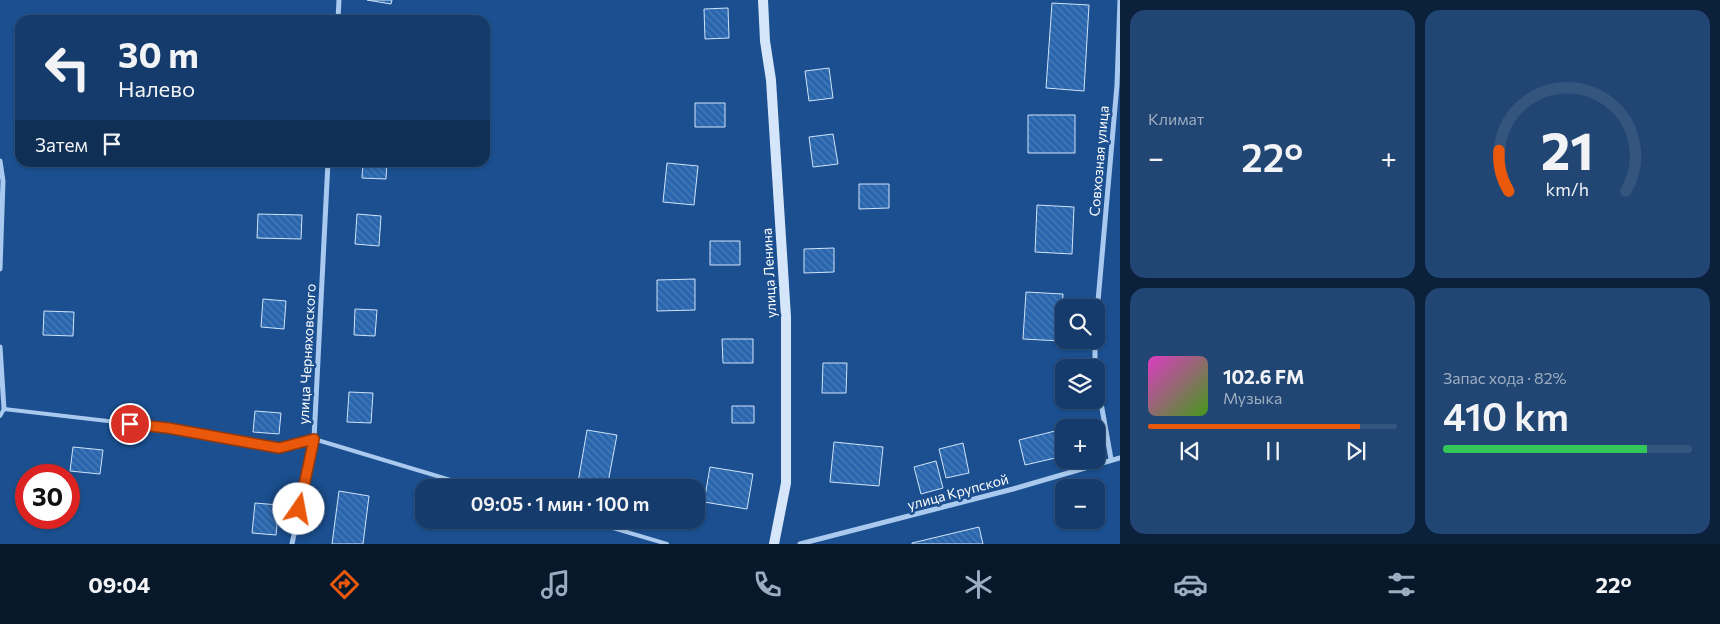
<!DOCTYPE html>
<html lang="ru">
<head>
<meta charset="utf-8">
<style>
	body { margin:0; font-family:Commissioner,sans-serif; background:#214673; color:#f1f3f6; height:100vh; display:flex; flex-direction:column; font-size:19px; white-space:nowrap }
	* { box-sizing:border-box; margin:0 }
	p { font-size:16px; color:#9dadc1 }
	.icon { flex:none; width:28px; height:28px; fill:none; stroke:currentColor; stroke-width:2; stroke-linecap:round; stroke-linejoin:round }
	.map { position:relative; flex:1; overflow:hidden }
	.sheet { display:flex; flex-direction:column; gap:10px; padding:10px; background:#0b203b; width:600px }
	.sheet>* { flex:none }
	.hud { position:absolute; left:15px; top:15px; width:475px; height:152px; border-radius:15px; box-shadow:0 1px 4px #0004,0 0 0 1px #33557e; background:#143b6b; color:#f1f3f6; overflow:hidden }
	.controls { position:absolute; left:1055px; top:299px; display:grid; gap:10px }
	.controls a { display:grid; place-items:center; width:50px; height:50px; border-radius:10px; background:#143b6b; box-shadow:0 1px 4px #0004,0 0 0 1px #33557e; font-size:25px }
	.speed { position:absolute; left:15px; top:464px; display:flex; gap:10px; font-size:25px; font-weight:700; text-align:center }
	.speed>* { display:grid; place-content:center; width:65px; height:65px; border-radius:50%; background:#143b6b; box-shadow:0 1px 4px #0004,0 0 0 1px #33557e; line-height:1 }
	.speed .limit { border:8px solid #d22; background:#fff; color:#111 }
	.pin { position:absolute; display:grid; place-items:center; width:42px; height:42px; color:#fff; margin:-21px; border:2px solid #fff; border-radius:50%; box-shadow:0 1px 5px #0007 }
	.me { position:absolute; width:55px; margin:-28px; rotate:12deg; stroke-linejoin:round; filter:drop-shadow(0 0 4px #0008) }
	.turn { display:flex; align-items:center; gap:18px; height:105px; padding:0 20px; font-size:22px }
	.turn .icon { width:65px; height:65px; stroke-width:2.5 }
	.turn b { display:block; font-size:35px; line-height:42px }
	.then { display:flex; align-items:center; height:48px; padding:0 20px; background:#0003; gap:10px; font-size:19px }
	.big { font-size:38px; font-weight:600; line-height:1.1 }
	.sheet .widget { flex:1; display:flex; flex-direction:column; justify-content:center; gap:8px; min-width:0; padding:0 18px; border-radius:15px; background:#214673 }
	.sheet .dial { align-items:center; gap:0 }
	.dial svg { height:130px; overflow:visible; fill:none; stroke:#33557e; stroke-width:7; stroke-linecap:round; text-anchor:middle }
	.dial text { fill:#f1f3f6; stroke:none }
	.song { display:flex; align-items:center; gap:15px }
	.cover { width:60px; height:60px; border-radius:8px; background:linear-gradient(135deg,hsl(310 70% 55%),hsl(100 70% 35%)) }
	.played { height:5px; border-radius:2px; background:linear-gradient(90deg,#ea580c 85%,#33557e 85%) }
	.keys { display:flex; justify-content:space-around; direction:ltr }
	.heat { display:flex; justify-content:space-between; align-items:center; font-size:28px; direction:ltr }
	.charge { height:8px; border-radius:4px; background:linear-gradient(90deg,#34c759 82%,#33557e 0) }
	.sheet .tiles { flex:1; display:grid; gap:10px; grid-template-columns:repeat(2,1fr) }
	.trip { position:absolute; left:415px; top:479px; width:290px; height:50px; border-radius:15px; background:#143b6b; box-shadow:0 1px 4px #0004,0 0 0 1px #33557e; font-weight:600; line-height:50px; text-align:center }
	.dock { display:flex; height:80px; justify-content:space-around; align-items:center; background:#08182b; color:#9dadc1 }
	.dock .icon { width:35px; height:35px }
	.dock .on { color:#ea580c }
	.dock b { font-size:22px; color:#f1f3f6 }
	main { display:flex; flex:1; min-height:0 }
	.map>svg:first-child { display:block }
	.building { fill:url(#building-back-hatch); stroke:#cfe3fa }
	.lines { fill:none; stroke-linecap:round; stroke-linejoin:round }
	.service { stroke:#a9c9ee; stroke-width:4 }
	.minor { stroke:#a9c9ee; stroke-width:5 }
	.secondary { stroke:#d6e6fa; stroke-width:10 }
	.route-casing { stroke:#983908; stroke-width:12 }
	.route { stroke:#ea580c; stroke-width:9 }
	.labels { text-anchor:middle; stroke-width:5; stroke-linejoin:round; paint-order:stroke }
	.street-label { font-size:14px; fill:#fff; stroke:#1b4f8f }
</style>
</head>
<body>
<main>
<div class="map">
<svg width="1120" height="544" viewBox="0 0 1120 544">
	<defs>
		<pattern id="building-back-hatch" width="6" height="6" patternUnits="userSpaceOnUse" patternTransform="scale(1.25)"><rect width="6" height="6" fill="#2a66ad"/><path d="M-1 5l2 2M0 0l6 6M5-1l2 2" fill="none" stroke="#4a7db9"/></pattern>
	</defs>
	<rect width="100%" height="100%" fill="#1b4f8f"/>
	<path class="building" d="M367,0H392L391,4Z
		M1052,3L1089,5L1084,91L1046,88Z
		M728,8L729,38L705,39L704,9Z
		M829,68L833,98L809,101L805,71Z
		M695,103H725V127H695Z
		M1028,115H1075V153H1028Z
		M833,134L838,164L813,167L809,137Z
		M363,162H387L386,179L362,178Z
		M667,163L698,166L694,205L663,202Z
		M859,184H889V208L859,209Z
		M1037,205L1074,207L1072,254L1035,252Z
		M258,214L302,215L301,239L257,238Z
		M357,214L381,216L379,246L355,244Z
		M710,241H740V265H710Z
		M834,248V272L804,273V249Z
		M695,279V310L657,311V280Z
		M1026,292L1063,294L1061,341L1023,339Z
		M263,299L286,301L284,329L261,327Z
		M355,309L377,310L375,336L354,335Z
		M44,311L74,312L73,336L43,335Z
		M722,339H753V363H723Z
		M823,363H847L846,393H822Z
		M349,392L373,393L371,423L347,422Z
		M732,406H754V423H732Z
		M255,411L281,413L279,434L253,432Z
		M587,430L617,435L607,488H577Z
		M1059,430L1064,456L1025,465L1019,440Z
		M834,442L883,447L879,486L830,482Z
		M963,443L969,473L946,478L939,449Z
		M73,447L103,450L100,474L70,471Z
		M936,461L943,488L921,494L914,467Z
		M710,467L753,474L747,509L704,502Z
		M339,491L369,496L363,544H332Z
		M255,503L279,505L276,535L252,533Z
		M979,527L983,544H912V543Z"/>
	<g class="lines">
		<path class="service" d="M0,416L4,409L168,428L279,448L314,439L477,488
			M586,520L667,544"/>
		<path class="minor" d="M338,20L339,0
			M0,161L3,181L0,269
			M1096,324L1117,85L1120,0
			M0,347L4,409
			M1095,368V340
			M1096,375L1111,459
			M292,544L314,439L328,162
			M800,544L1013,489L1120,458"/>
		<path class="secondary" d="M763,0L765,41L771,80L786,317V483L774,544"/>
	</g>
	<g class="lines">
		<g class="route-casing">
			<path id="route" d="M130,424L168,428L279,448L314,439L299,509"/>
		</g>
		<use href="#route" class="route"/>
	</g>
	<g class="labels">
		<g class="street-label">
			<text transform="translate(1099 161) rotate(-85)" y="5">Совхозная улица</text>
			<text transform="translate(769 273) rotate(-93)" y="5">улица Ленина</text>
			<text transform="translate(307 354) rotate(-87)" y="5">улица Черняховского</text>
			<text transform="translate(958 492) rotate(-15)" y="5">улица Крупской</text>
		</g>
	</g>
</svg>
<div class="controls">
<a><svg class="icon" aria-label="search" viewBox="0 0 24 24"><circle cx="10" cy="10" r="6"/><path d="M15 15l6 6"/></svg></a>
<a><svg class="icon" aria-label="layers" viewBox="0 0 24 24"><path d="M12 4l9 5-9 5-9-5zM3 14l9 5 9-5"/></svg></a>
<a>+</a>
<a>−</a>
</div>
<div class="speed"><div class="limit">30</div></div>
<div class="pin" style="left:130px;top:424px;background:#d93025"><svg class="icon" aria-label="arrive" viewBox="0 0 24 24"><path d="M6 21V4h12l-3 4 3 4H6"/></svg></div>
<svg class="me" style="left:299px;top:509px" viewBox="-20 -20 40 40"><circle r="19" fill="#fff"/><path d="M0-13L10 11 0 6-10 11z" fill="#ea580c"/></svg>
<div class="trip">09:05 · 1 мин · 100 m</div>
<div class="hud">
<div class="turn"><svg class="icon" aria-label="left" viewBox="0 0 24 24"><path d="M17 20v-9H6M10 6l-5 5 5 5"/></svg><div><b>30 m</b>Налево</div></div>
<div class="then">Затем<svg class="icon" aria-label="arrive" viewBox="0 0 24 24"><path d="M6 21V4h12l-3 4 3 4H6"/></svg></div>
</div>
</div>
<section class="sheet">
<div class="tiles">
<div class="widget"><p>Климат</p>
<div class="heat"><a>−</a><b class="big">22°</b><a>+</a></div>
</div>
<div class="widget dial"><svg viewBox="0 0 100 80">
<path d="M14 69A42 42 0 1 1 86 69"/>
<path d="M14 69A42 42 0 0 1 8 44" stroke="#ea580c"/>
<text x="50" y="56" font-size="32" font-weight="700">21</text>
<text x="50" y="72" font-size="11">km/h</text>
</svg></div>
<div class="widget">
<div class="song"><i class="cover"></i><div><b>102.6 FM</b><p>Музыка</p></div></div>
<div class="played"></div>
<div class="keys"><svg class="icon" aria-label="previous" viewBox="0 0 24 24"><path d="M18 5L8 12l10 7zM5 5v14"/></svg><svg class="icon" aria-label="pause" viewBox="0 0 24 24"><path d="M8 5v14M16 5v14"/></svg><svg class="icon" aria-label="next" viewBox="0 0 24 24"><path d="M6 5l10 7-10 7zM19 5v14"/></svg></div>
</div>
<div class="widget"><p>Запас хода · 82%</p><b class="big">410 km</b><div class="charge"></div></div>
</div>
</section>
</main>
<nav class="dock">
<b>09:04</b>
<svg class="icon on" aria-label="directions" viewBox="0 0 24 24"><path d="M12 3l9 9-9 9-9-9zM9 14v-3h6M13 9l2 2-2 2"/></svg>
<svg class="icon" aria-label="music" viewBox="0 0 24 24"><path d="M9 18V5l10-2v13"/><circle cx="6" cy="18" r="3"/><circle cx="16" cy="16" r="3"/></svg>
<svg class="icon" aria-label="phone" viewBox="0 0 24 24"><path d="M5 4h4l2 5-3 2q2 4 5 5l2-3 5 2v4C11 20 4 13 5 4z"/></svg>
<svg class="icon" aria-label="climate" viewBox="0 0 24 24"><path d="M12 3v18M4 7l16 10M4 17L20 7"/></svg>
<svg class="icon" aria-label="car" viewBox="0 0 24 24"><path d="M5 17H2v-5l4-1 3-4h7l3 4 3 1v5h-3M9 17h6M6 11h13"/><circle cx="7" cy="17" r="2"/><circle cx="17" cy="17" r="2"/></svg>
<svg class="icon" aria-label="filters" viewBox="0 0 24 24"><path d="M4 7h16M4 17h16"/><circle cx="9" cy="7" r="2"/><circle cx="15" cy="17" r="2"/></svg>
<b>22°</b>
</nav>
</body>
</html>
